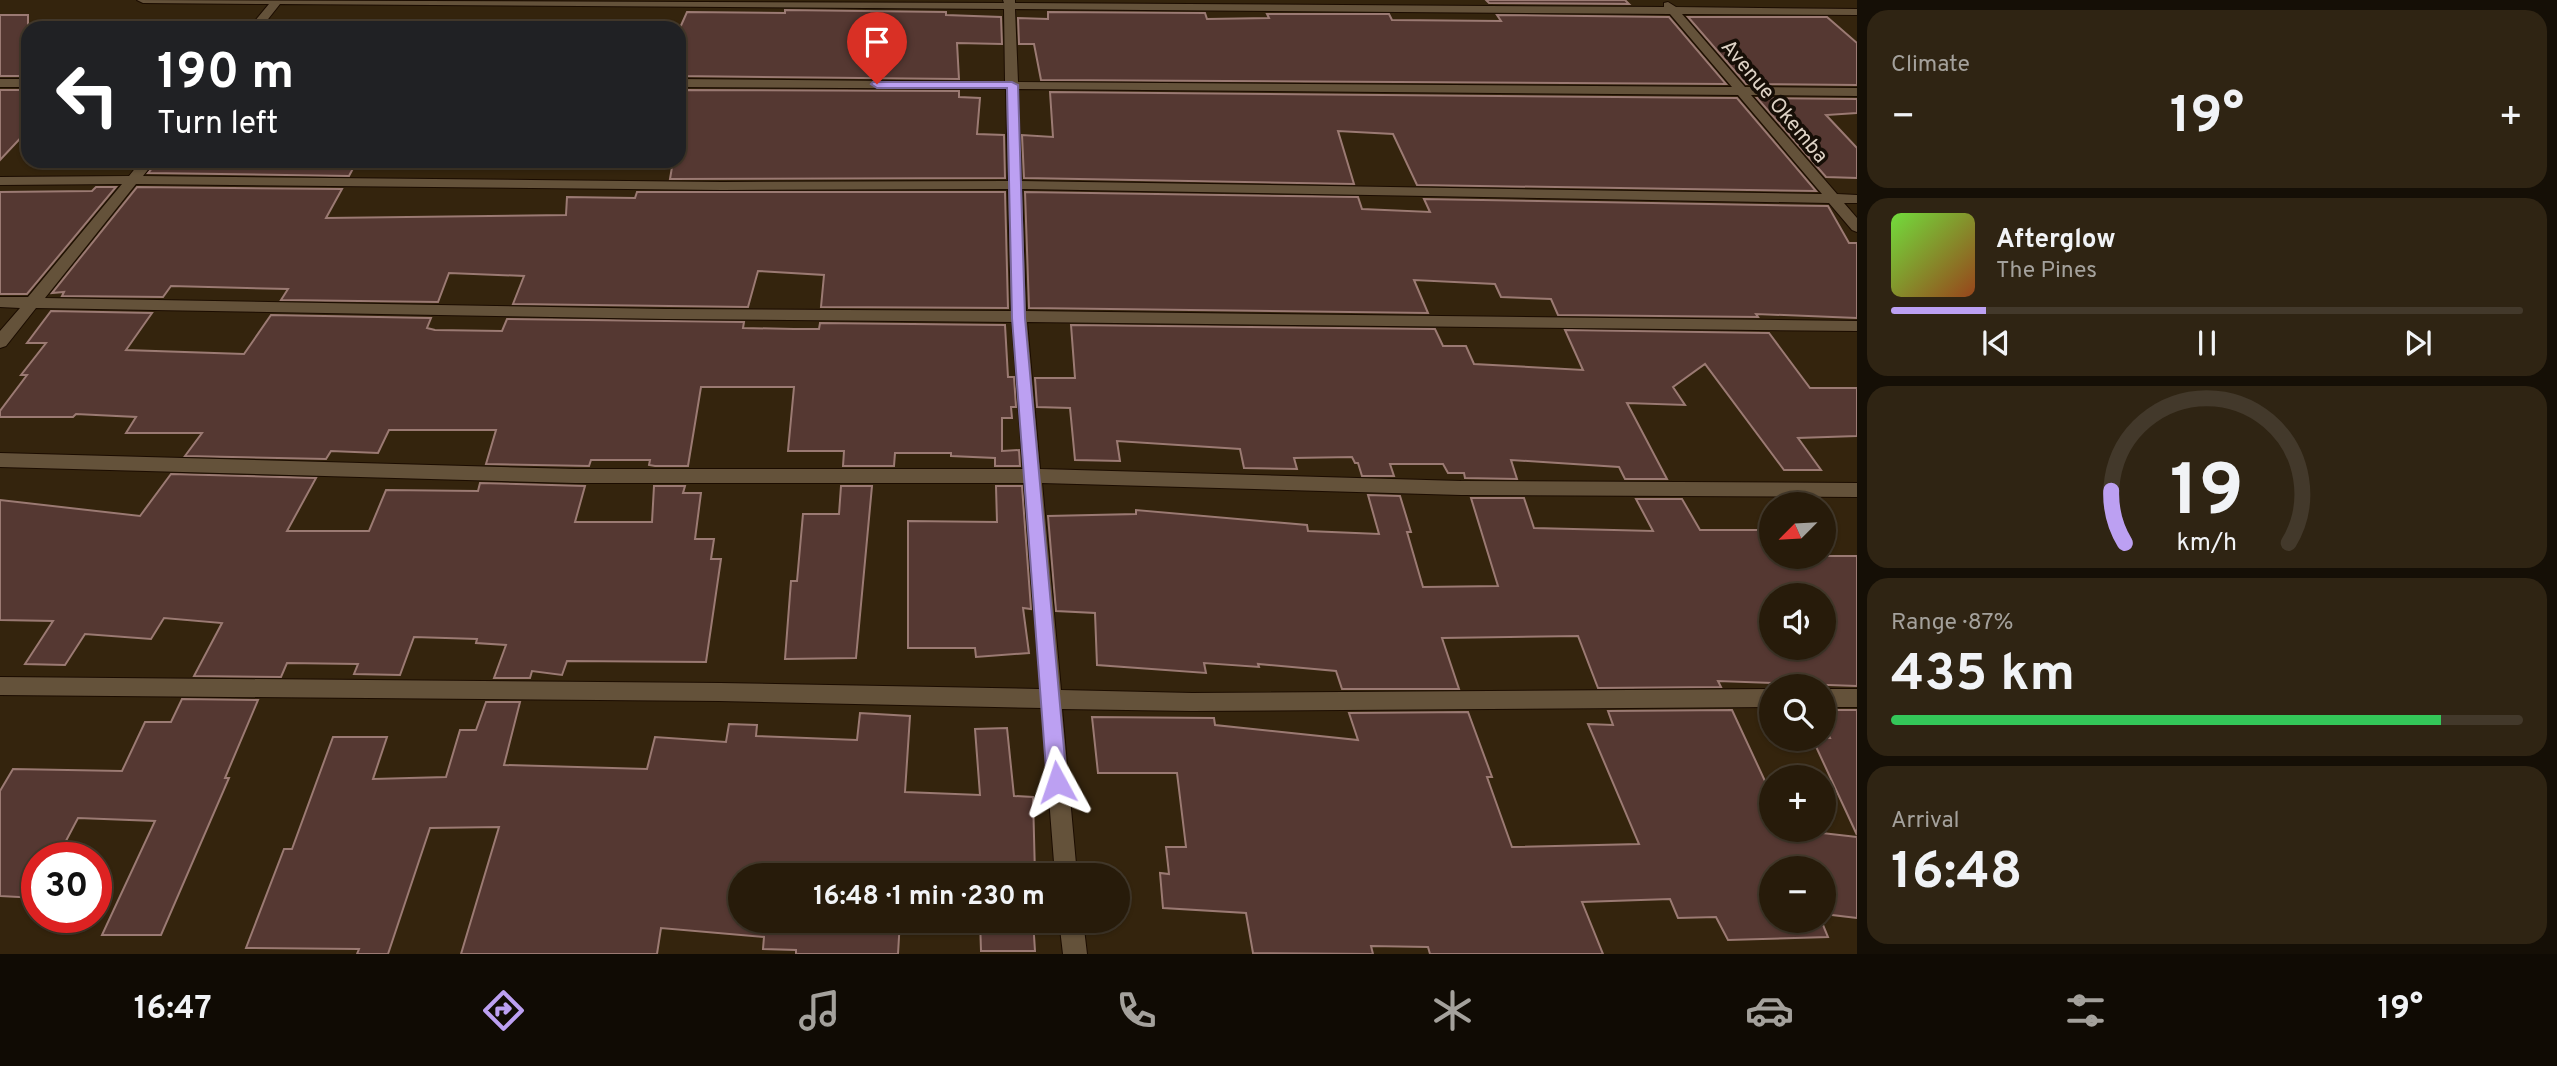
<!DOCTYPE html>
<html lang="en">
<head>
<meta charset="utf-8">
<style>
	body { margin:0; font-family:Overpass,sans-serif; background:#2f2413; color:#f1f3f6; height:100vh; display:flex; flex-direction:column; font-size:26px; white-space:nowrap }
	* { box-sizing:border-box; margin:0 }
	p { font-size:23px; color:#a4a19c }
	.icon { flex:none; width:38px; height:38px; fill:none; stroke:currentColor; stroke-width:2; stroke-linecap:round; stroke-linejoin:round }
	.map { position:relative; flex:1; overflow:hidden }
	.side { display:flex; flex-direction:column; gap:10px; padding:10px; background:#150f06; width:700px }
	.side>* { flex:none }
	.hud { position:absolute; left:21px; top:21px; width:665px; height:147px; border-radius:21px; box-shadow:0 2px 5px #0004,0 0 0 2px #43392b; background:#202124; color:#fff; overflow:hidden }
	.needle { width:46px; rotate:246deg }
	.fabs { position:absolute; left:1759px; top:492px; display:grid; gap:14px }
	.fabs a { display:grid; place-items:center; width:77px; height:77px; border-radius:50%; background:#271b0a; box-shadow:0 2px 5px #0004,0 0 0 2px #43392b; font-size:35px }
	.speed { position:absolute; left:21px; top:842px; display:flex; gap:14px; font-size:35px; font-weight:700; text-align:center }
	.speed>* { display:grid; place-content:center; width:91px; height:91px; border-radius:50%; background:#271b0a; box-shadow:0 2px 5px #0004,0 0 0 2px #43392b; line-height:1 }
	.speed .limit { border:10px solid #d22; background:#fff; color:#111 }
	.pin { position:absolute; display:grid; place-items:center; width:60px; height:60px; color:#fff; margin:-72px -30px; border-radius:50% 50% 50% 0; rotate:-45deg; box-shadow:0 0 7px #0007 }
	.pin .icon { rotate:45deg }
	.me { position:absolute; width:77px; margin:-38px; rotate:355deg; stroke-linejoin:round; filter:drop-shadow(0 0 5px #0008) }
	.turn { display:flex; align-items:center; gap:24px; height:147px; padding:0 21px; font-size:32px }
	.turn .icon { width:91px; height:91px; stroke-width:2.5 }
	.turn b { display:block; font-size:49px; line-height:60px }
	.big { font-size:52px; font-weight:700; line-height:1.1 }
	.side .widget { flex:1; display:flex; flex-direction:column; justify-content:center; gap:10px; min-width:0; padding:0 24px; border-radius:21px; background:#2f2413 }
	.side .dial { align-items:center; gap:0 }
	.dial svg { height:182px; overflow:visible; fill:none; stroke:#43392b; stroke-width:7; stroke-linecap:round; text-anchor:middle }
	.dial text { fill:#f1f3f6; stroke:none }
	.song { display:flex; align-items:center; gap:21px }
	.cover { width:84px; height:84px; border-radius:10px; background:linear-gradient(135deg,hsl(100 70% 55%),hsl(20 70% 35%)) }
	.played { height:7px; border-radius:4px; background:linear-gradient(90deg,#bca0f2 15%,#43392b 15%) }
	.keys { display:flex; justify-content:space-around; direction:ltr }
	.heat { display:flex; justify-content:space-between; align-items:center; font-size:38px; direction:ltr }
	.charge { height:10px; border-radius:5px; background:linear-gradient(90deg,#34c759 87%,#43392b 0) }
	.trip { position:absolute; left:728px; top:863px; width:402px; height:70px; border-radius:35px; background:#271b0a; box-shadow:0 2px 5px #0004,0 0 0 2px #43392b; font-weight:700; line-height:70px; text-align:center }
	.tab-bar { display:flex; height:112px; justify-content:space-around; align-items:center; background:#100b04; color:#a4a19c }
	.tab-bar .icon { width:49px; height:49px }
	.tab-bar .current { color:#bca0f2 }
	.tab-bar b { font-size:32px; color:#f1f3f6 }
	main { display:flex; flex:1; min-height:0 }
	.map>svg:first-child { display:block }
	.building { fill:#553832; stroke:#9b7a73; stroke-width:2; fill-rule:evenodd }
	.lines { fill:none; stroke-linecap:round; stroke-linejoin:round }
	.street-casing { stroke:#1b0c00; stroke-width:2 }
	.street { fill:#64523a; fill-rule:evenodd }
	.route { fill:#bca0f2; stroke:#7a689d; stroke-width:2 }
	.labels { text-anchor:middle; stroke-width:7; stroke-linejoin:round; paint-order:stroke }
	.far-street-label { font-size:21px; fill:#ded3c6; stroke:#160e06 }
</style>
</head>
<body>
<main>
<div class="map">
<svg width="1857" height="954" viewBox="0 0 1857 954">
	<rect width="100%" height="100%" fill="#34240d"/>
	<path class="building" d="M1486,0H1625L1629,4L1489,3Z
		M785,10L946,12V15L1001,17L1002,44L957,43L959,79L679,76V30L687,12L785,13Z
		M1048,12L1205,13L1207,19L1269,18L1267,14H1389L1392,20L1501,21L1497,15L1669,17L1726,84L1041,80L1034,44H1019L1018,18L1048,19Z
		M0,15H28V76H0Z
		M1688,17H1827L1857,43V85L1746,84Z
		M0,90H28V130L0,160Z
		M679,90L959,91V97L980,98L977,134L1004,135L1005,178L670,179L673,161H679Z
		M1050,92L1737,98L1816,191L1417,185L1393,134L1338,131L1354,184L1024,178L1022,135L1053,137Z
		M1757,98L1857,99V113L1826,115L1857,148V178L1826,177Z
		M357,161L349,176L148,173L157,162Z
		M96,187H116L27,294H0V192L92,191Z
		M137,187L342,189L326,218L566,215L567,197L635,198L637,192H1005L1008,308L821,307L824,275L758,271L748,307L513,304L524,276L449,273L438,302L281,300L288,289L171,286L163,297L62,296L64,292L52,293Z
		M1025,192L1358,197L1362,209L1430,212L1424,199L1828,206L1849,243H1857V318L1756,314L1758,317L1558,315L1551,299L1501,297L1495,284L1414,280L1428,313L1029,308Z
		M51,311L152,313L126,350L244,354L271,315L431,318L427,328L435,330L502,331L507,319L744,322L743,328L794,329H819L820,323L1005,325L1008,377H1014L1016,407H1011L1012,418H1002V451L1019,450L1020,466H995V458L951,456V453H895L894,466H843L844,451H788L794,387H701L688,466H655L649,465L650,460H591L589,466L486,464L496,430H389L378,453L331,451L326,459L185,456L202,433H126L136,417L76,414L73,417H0V411L27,375H21L46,343H27Z
		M1071,325L1435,329L1443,346H1466L1474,364L1583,370L1565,330L1769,333L1810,388H1857V436L1798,438L1821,470H1784L1705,364L1673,387L1685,405L1627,403L1667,479H1625L1619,467L1511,460L1517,479L1465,478L1464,473H1448L1443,464H1390L1394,476H1362L1358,463H1355L1352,457L1294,458L1297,469L1244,468L1240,449L1117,441L1120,461L1075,460L1070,408L1037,407L1035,378H1075Z
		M171,474L316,478L287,531H369L386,490L478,491L480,483L585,486L575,522H652L654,486H685L683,493H701L695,539H714L711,559H721L706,662L567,661L562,675L532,671L530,678H494L506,645L476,643L477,639L414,637L400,675L354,674L358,664L287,663L281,677L194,676L222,623L164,618L151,639L85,634L65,665L25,664L53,621L0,620V500L140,516Z
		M841,486H872L856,658L785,659L791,581H797L803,514H839Z
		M996,486H1022L1031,609L1023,608L1029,653L976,657L975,648H908V521L997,522Z
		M1368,495L1400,496L1411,532H1407L1423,587L1498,586L1471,498H1524L1534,528L1653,531L1636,499H1682L1700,530H1764L1771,541V556H1857V686L1718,681L1721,687L1598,688L1578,636L1442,638L1459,689H1342L1336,671L1258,664L1259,667L1204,663L1206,673L1097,665L1095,613L1056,611L1048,516L1136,514V510L1307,525L1308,531L1379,534ZM1771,595H1824V648H1771Z
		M182,699L258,700L225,778H229L161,935H102L155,821L78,818L57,858H37V898L0,896V791L13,769L122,771L145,722H171Z
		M486,702H520L504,765L647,769L655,737L726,742L729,724L757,725L756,736L857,740L860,713L910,716L905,792L980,795L975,729L1007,728L1014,796L1033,797L1035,875H740V920H900L898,954H796V950L763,949L764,937L661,928L657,954H461L499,827L430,828L388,954H357L359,949L246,948L284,849H292L333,737H387L373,779L446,777L460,730H476Z
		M1732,710L1771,794V830H1796L1857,837V918L1824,914V868H1771V920H1821L1828,937L1728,940L1716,917L1678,918L1670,899L1582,902L1603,954H1430L1428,947L1371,946L1373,954L1253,953L1246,913L1163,908L1160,873L1169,874L1166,847H1186L1177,773H1098L1092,717L1214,718L1215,725L1358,740L1349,713L1468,712L1492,777H1487L1512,847L1639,844L1588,724L1613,725L1608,711Z
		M1824,710H1857V835L1812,738H1830L1824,725Z
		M980,920H1033L1035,951H981Z"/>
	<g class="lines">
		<g class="street-casing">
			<path id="street" d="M137,0L1004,3L1003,0H1015V3L1664,7V3L1668,2L1676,7L1857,9V15L1682,14L1745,87L1857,88V96L1751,95L1837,194L1857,195V203H1844L1857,218V232L1852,230L1829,203L1022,189L1026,311L1857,321V331L1027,322L1040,469L1461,481L1857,483V497L1461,495L1042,483L1061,690L1192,693L1771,689V707L1192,711L1062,709L1077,875H1055L1042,708L720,701L0,695V677L720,683L1040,689L1024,483H575L0,467V453L575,469H1023L1012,322L666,319L36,308L6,346L0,348V331L20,308L0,307V297H28L122,184L0,185V177L129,176L141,161H155L143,176L722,182L1008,181L1006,89L679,87V79L1005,82L1004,9L280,4L261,28H249L269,4L143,3ZM1015,9L1670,14L1732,87L1018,82ZM1018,89L1738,95L1822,194L1021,181ZM136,184L722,190L1008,189L1011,311L666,309L45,298Z
				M0,79H28V87H0Z
				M1824,689H1857V707H1824Z
				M1059,920H1083L1087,954H1063Z"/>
		</g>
		<use href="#street" class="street"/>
	</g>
	<path class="route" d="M873,82H1012L1018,85L1025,318L1067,782L1064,789L1057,792L1050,789L1047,782L1012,318L1007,88H877L871,84Z"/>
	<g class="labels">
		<g class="far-street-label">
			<text transform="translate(1775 101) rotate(50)" y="7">Avenue Okemba</text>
		</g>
	</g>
</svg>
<div class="fabs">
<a><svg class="needle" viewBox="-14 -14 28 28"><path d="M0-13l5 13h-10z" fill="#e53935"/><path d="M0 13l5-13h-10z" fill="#a4a19c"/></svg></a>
<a><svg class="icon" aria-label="sound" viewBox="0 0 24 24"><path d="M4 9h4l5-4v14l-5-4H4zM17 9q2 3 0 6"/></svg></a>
<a><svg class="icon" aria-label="search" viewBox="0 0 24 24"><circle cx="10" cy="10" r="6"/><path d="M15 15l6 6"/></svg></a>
<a>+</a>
<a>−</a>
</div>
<div class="speed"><div class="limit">30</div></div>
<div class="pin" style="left:877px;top:84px;background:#d93025"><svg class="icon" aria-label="arrive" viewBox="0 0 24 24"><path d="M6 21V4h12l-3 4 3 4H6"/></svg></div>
<svg class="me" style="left:1057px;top:782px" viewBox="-20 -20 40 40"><path d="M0-17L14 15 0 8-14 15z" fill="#bca0f2" stroke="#fff" stroke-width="4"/></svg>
<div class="trip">16:48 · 1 min · 230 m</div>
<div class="hud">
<div class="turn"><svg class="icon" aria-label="left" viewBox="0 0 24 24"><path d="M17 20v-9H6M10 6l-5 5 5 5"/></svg><div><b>190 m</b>Turn left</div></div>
</div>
</div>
<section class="side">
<div class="widget"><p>Climate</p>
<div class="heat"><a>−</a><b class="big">19°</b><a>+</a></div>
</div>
<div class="widget">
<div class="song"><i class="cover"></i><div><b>Afterglow</b><p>The Pines</p></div></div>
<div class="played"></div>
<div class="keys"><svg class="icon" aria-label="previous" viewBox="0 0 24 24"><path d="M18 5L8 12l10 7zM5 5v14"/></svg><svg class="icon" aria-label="pause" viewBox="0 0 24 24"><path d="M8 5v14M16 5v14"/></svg><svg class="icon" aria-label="next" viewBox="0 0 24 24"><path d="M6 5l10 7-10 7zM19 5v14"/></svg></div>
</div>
<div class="widget dial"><svg viewBox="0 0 100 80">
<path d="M14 69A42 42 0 1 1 86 69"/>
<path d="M14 69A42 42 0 0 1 8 46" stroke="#bca0f2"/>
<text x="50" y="56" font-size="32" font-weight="700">19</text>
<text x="50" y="72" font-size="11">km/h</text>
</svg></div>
<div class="widget"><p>Range · 87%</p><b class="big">435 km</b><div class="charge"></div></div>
<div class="widget"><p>Arrival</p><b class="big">16:48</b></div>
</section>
</main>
<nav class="tab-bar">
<b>16:47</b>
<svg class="icon current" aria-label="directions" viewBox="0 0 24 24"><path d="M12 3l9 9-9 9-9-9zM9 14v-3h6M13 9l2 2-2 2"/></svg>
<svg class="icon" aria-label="music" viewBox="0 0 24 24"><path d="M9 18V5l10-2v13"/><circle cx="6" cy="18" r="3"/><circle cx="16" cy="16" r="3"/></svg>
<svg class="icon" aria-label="phone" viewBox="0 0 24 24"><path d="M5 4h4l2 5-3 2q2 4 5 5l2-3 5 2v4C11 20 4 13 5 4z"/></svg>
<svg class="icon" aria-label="climate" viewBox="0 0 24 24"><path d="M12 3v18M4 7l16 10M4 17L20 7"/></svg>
<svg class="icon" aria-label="car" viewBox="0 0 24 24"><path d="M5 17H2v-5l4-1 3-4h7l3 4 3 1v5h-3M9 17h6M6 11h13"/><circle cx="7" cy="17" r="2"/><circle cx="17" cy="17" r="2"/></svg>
<svg class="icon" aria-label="filters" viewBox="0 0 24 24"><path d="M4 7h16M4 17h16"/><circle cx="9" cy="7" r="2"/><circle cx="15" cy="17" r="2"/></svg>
<b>19°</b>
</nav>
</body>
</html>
